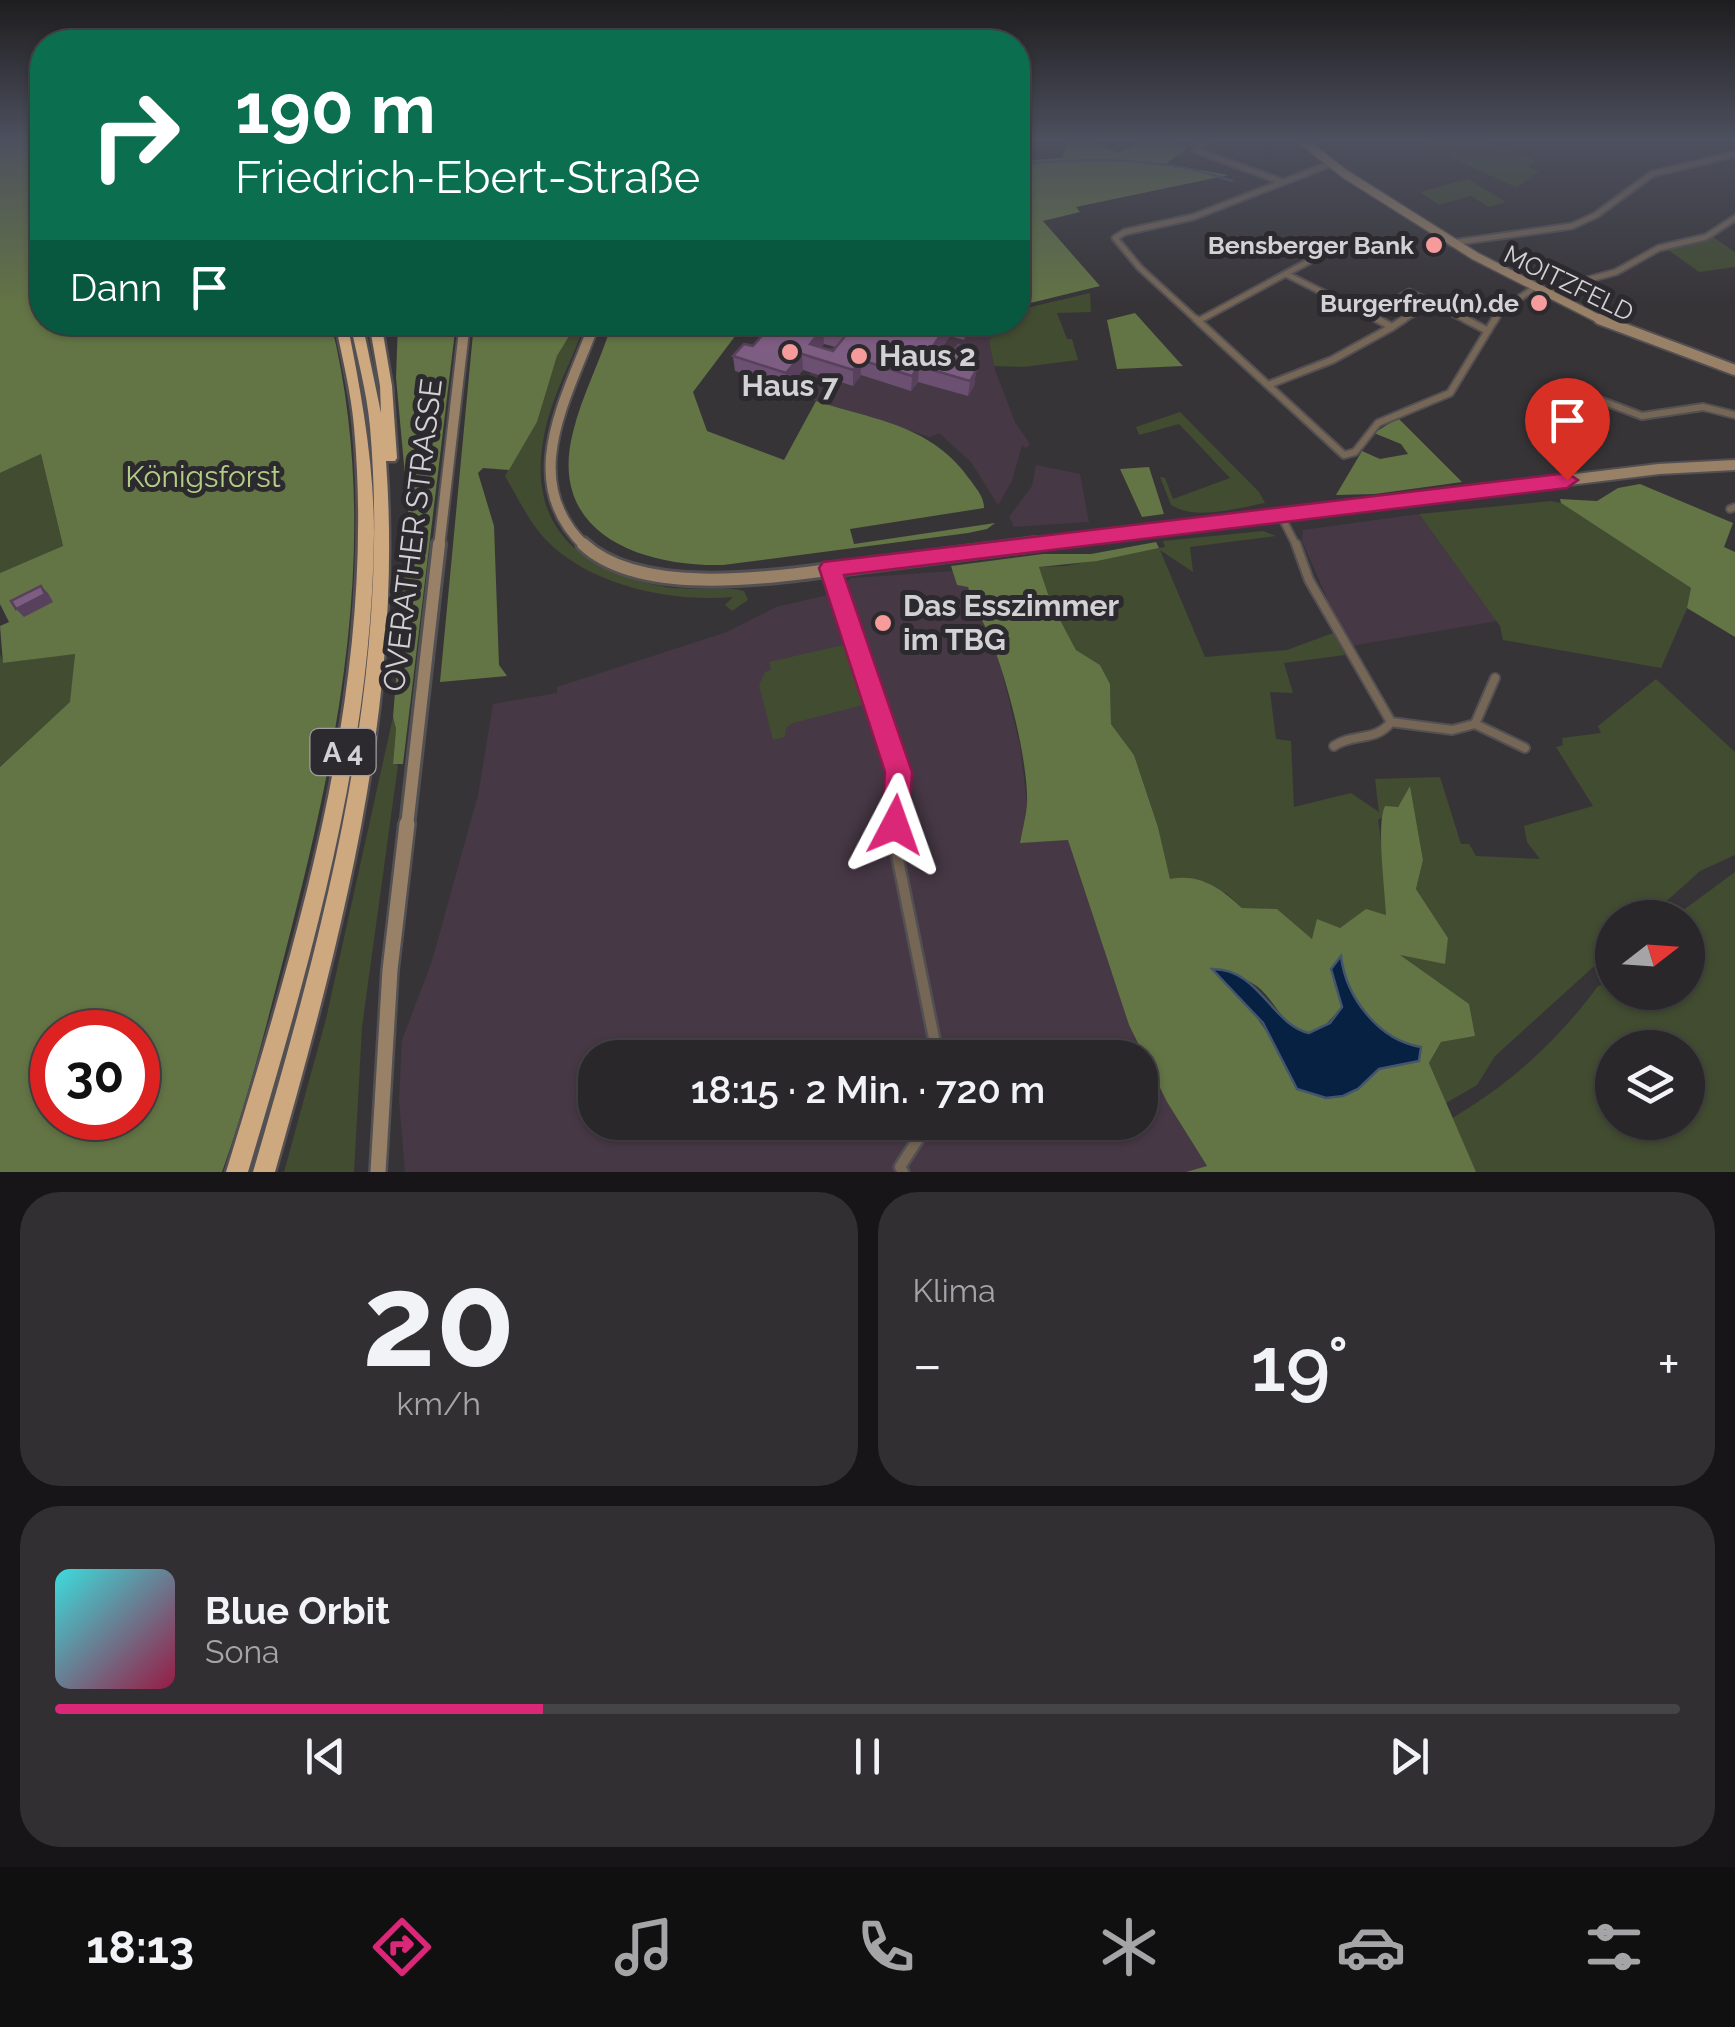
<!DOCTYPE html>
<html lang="de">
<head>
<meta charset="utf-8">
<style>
	body { margin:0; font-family:Raleway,sans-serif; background:#312f32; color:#f1f3f6; height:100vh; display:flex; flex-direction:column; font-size:38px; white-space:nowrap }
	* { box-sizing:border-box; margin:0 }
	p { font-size:32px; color:#a5a5a8 }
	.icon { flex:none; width:55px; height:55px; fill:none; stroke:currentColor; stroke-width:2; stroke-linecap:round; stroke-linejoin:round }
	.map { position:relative; height:1172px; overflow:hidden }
	.drawer { display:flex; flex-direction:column; gap:20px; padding:20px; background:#171517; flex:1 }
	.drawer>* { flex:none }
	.hud { position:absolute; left:30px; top:30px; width:1000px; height:305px; border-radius:40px; box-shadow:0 2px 8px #0004,0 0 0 2px #454447; background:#0b6e4f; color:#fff; overflow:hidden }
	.needle { width:65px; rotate:73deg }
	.fabs { position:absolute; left:1595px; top:900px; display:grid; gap:20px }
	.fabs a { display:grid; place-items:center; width:110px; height:110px; border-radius:50%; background:#29272a; box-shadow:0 2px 8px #0004,0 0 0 2px #454447; font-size:50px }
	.speed { position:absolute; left:30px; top:1010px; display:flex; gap:20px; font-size:50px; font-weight:700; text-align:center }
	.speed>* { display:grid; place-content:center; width:130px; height:130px; border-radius:50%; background:#29272a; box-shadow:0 2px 8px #0004,0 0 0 2px #454447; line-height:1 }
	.speed .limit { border:15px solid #d22; background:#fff; color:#111 }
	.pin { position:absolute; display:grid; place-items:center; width:85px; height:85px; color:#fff; margin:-102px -42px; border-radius:50% 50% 50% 0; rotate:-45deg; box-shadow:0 0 10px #0007 }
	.pin .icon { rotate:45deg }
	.me { position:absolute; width:110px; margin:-55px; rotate:4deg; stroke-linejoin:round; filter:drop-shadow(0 0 8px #0008) }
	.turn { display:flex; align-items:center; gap:35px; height:210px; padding:0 40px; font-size:45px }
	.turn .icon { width:130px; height:130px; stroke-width:2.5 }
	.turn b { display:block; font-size:70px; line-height:85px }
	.then { display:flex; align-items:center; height:95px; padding:0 40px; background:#0003; gap:20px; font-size:38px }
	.big { font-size:75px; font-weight:600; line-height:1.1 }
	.drawer .widget { flex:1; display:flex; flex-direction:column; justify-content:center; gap:15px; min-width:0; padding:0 35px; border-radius:40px; background:#312f32 }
	.drawer .dial { align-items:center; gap:0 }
	.dial b { font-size:130px; line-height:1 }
	.song { display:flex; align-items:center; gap:30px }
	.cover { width:120px; height:120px; border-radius:15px; background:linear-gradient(135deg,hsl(180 70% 55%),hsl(340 70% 35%)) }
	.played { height:10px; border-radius:5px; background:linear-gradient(90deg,#db2777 30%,#454447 30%) }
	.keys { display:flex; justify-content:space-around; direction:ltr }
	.heat { display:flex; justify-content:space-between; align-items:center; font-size:55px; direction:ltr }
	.drawer .tiles { flex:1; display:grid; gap:20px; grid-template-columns:1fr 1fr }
	.widget:last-child { grid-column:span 2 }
	.trip { position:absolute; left:578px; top:1040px; width:580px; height:100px; border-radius:40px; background:#29272a; box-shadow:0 2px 8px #0004,0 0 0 2px #454447; font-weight:600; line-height:100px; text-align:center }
	.tab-bar { display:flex; height:160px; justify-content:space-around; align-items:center; background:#101011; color:#a5a5a8 }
	.tab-bar .icon { width:70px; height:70px }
	.tab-bar .on { color:#db2777 }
	.tab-bar b { font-size:45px; color:#f1f3f6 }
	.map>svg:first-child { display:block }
	.commercial { fill:#463845; fill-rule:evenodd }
	.green { fill:#424c31; fill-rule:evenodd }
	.forest { fill:#637445; fill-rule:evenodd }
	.water { fill:#072143; stroke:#44566e; stroke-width:2.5 }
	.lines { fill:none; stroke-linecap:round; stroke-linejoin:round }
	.stream { stroke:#44566e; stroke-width:2.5 }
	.street-far3-casing { stroke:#535054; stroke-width:9 }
	.street-far2-casing { stroke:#535054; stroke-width:10 }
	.street-far1-casing { stroke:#535054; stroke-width:12 }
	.street-casing { stroke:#535054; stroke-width:15 }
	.secondary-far3-casing { stroke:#535054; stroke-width:11 }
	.secondary-far2-casing { stroke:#535054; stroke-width:14 }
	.secondary-far1-casing { stroke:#535054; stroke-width:18 }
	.secondary-casing { stroke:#535054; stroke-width:20 }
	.highway-casing { stroke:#535054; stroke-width:5 }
	.street-far3 { stroke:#766656; stroke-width:5 }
	.street-far2 { stroke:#766656; stroke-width:6 }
	.street-far1 { stroke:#766656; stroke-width:8 }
	.street { stroke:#766656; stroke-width:10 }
	.secondary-far3 { stroke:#998167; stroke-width:8 }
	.secondary-far2 { stroke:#998167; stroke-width:10 }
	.secondary-far1 { stroke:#998167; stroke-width:12 }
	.secondary { stroke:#998167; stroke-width:15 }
	.highway { fill:#cea87f; fill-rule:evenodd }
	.wall { fill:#6c5071; fill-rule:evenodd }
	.shaded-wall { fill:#58415c }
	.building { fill:#7e5d83; stroke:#58415c; stroke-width:2.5; fill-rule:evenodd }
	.route { fill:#db2777; stroke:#8e194d; stroke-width:2.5 }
	.poi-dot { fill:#f59b9c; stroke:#2c2a2e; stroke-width:4 }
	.labels { text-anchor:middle; stroke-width:10; stroke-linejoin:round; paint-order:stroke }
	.far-poi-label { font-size:25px; font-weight:bold; fill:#d2d1d3; stroke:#2c2a2e; text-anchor:end }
	.far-street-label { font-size:25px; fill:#d2d1d3; stroke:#2c2a2e }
	.shield { fill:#2c2a2e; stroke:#a09fa2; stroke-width:2.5 }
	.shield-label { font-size:28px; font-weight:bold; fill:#d2d1d3 }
	.poi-label { font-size:30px; font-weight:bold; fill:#d2d1d3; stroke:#2c2a2e; text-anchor:start }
	.park-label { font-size:30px; fill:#b2cd84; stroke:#2c2a2e }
	.street-label { font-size:30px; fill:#d2d1d3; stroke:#2c2a2e }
</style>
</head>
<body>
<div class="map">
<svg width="1735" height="1172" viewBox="0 0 1735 1172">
	<rect width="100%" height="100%" fill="#373438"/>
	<path class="commercial" d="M850,323H1001L989,341L995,370L1015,422L1030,444L1026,448L1022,445L1012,481L998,505L971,462L939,433L930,437L794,394Z
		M1036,465L1080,474L1089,522L1014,527L1009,517L1032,486Z
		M1419,514L1497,621L1351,646L1324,600L1326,596L1302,541L1303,530Z
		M953,571L957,585L968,586L974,606L964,608L977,609L983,615L980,618L996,646L1020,746L1027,804L1020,842L1068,839L1129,1025L1167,1102L1207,1167L1186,1172H405L399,1100L402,1040L432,961L478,795L493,704L557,693V687L727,632L776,607L832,594L851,578ZM595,1058H1140V1122H595Z"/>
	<path class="green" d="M1424,139H1476L1536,160L1528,167L1539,171L1517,188L1434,149Z
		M1468,179L1506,202L1488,207L1471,196L1439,205L1420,192Z
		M1713,237L1735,252V267L1699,272L1667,249Z
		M1090,293L1091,312L1057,313L1067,339H1072L1078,360L1023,367L994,366L989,341L1001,323L1018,322V310Z
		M577,323H585C573,359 553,393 545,431C525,522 575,569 660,586C688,592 718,585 744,591L748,600L732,611L725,605L733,597C672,602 594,587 548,542C530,524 518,498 505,476L537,422L557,356Z
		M1180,412L1259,492L1265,503C1237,508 1197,521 1171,505L1160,477L1165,478L1173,499L1230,478L1179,424L1139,435L1136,427Z
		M41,454L63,547L0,573V473Z
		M1551,501L1561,503L1691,588L1689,604L1661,668L1503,640L1500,626L1419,514Z
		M1263,531L1276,536L1190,547L1193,572L1160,550L1205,657L1287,650L1333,633L1345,655L1284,663L1293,693L1270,692L1276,739L1291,741L1294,807L1351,793L1379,812L1375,779L1440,777L1461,844H1469L1476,856L1540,859L1527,842L1524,826L1593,806L1556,747L1563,745L1562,738L1601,733L1598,726L1656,679L1735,752V855L1700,871L1649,917L1612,918V950L1495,1056L1477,1085L1446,1103L1429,1063L1441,1042L1474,1036L1397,954L1444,963L1448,938L1416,889L1423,860L1410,787L1397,808L1378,820L1385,866L1386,915L1366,910L1340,928L1313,940L1277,909L1242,908L1226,893L1170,880L1158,827L1134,755L1111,724L1110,684L1100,665L1076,650L1051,603L1039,567L1065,566L1165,547L1163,541Z
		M847,644L867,704L793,723L786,728L785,737L773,740L759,685L765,672L771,670L769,662Z
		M75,653L71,702L0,767V654L4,663Z
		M393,717L396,729L393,763L398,765L362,1027L354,1172H284L326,1019Z
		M1735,872V1172H1349C1452,1123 1528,1081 1598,986L1612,982V992H1688V918L1674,917ZM1612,1048H1688V1122H1612Z"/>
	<path class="forest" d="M0,139H42V322L331,323C383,535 339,745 285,953C266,1026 248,1100 222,1172H0V767L70,702L75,654L3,663L0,626L9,622L0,604V573L63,546L41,454L0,473ZM52,1032H138V1118H52Z
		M1070,139H1087L1118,153C1144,139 1160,137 1188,147L1166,164L1229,175L1076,207L1080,212L1043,221L1100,286L1018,306V161L1062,158Z
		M1135,313L1180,363L1183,366L1117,369L1107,320Z
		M398,323H456L403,764H393L396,729L393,717L409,519L396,378Z
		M474,323H577L557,356L537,422L509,470L483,468L478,473L494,526L499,665L507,676L440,682Z
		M612,323H745L693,392L707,431L784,460L816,401C878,421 932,425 971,481C977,490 984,497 984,508L850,529L854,544L995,523L987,529L968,533L723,565C640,567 547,533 573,432C582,395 601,360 612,323Z
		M1398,418L1462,482L1375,494L1336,495L1362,451L1380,459L1408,454L1401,444L1374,433Z
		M1149,467L1164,514L1142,517L1120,469Z
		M1640,484L1733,523L1724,547L1735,552V637L1687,608L1691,588L1561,503L1560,499L1597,501L1618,488Z
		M1156,542L1159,548L1097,561L1039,567L1051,603L1076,650L1100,665L1110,684L1111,724L1134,755L1158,827L1170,879C1199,873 1221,888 1242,908L1277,909L1312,939L1317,919L1340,928L1366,909L1386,915C1385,889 1376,825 1385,806L1398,807L1410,786L1423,860L1416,889L1448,938L1445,964L1400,955L1469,1004L1475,1036L1441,1042L1429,1063L1476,1172H1186L1207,1166L1167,1102L1129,1025L1068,840L1020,843C1022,830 1026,817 1027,804C1029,760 1002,654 980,617L983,614L977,609L964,610L974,605L968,587L957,585L951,566L1043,554H1091ZM1340,956C1346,988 1363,1015 1390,1035C1403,1045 1409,1045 1416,1062L1379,1069L1359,1089L1274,1042L1245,1001L1221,979L1223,969C1234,975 1249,980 1258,987C1279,1004 1286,1037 1319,1032L1342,1007V996L1335,984Z"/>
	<path class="water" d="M1341,956C1346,997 1378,1040 1421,1047L1419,1061L1379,1069L1358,1089L1343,1096L1326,1098L1297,1089L1263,1023L1212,969C1259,968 1272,1025 1309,1033L1330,1023L1342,1007L1331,969Z"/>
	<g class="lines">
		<path class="stream" d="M1018,164C1092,158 1161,156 1232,181"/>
		<g class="street-far3-casing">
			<path id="street-far3" d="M1195,150L1280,181
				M1195,150L1210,139
				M1451,243L1572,226L1596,215L1652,174L1735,154
				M1286,274L1382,322
				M1538,293L1616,272L1659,248L1706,237L1735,218
				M1415,313L1394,301L1409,292L1430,302
				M1200,320L1326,252
				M1199,322L1140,268L1115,238L1125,232L1193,217L1330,164
				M1400,322L1430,302L1470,322
				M1494,322L1500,312L1531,290"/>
		</g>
		<g class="street-far2-casing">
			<path id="street-far2" d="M1196,319L1344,455L1355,452L1378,423L1450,393L1495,319
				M1377,319L1392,327L1404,319
				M1465,319L1488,331
				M1268,385L1332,360L1392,327
				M1565,387L1642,416L1703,407L1735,415
				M1730,509L1735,507
				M1281,516L1297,547"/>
		</g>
		<g class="street-far1-casing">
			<path id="street-far1" d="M1296,544L1309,580L1391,722L1452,730L1475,724L1525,748
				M831,568L898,772L896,826
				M1475,724L1495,678
				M1334,746C1353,733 1376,742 1391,722"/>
		</g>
		<g class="street-casing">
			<path id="street" d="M896,824L895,845L938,1058
				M903,1172L900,1167L929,1122"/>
		</g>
		<g class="secondary-far3-casing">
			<path id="secondary-far3" d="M1300,139L1345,174L1475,256L1605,322"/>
		</g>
		<g class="secondary-far2-casing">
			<path id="secondary-far2" d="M1599,319L1735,370
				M439,547L465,322
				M586,547C515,481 568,397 595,322
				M1015,547L1659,469L1735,465"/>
		</g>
		<g class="secondary-far1-casing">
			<path id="secondary-far1" d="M583,544C645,602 792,574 868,565C924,558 980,551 1036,544
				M407,826L439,544"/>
		</g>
		<g class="secondary-casing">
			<path id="secondary" d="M378,1172L390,970L407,824"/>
		</g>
		<g class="highway-casing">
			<path id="highway" d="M335,322H347C361,392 374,462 374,533C372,752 310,964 248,1172H226C300,931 377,682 354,427C351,392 342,357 335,322Z
				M350,322H362L381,413L380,386L369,322H381L392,386L397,458L395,461H386C404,705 341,940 275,1172H253C324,930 392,682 370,427C367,392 357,357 350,322Z"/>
		</g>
		<use href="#street-far3" class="street-far3"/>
		<use href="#street-far2" class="street-far2"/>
		<use href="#street-far1" class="street-far1"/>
		<use href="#street" class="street"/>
		<use href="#secondary-far3" class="secondary-far3"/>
		<use href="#secondary-far2" class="secondary-far2"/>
		<use href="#secondary-far1" class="secondary-far1"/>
		<use href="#secondary" class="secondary"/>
		<use href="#highway" class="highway"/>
	</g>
	<path class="wall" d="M856,322H977L964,340L950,336L934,359L945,362L966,363L963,367L976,371L974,386L968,396L918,382L911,391L861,375L853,386L803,370L788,388L735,371L733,356L753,346L761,337L760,328L854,325ZM824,344L836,347L833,351L821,347Z"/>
	<path class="shaded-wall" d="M950,322V336L927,369L925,357Z
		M968,322H977L964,340L966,325Z
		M823,328L824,344L811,359L810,344Z
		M967,347L966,363L956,377L955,365Z
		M802,354L803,370L788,388L786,373Z
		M861,360V375L853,386V370Z
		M919,366L918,382L911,391L912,376Z
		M976,371L974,386L968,396L970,381Z
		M41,586L48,593L53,602L24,617L16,609Z"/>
	<path class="building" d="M765,322H847L854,325L856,322H950L925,357L945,362L958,345L967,347L955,365L976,371L970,381L919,366L912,376L861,360L853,370L802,354L786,373L733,356L744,344L753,346L767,330L760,328ZM823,328L846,335L833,351L810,344Z
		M41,586L45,594L16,609L11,601Z"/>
	<linearGradient id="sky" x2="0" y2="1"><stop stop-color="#1e1d1f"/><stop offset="0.46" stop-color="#4d505e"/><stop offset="1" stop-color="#4d505e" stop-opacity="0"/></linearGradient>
	<rect width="1735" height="304" fill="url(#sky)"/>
	<path class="route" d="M1567,473L1578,480L1567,488L844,575L912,772L909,825L905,834L895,838L886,834L882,825L885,772L819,568L823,562Z"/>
	<g class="poi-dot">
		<circle cx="1434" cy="245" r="10"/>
		<circle cx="1539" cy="303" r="10"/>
		<circle cx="790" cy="352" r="10"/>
		<circle cx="859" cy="356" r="10"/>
		<circle cx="883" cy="623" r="10"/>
	</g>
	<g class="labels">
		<g class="far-poi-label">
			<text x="1414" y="254">Bensberger Bank</text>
			<text x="1519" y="312">Burgerfreu(n).de</text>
		</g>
		<g class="far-street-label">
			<text transform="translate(1569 283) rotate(26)" y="9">MOITZFELD</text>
		</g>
		<rect class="shield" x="310.5" y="729" width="65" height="46" rx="8"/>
		<g class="shield-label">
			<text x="343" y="762">A 4</text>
		</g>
		<g class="poi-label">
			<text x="879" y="366">Haus 2</text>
			<text x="790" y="396" text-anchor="middle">Haus 7</text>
			<text x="903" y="616">Das Esszimmer<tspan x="903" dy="34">im TBG</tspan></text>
		</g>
		<g class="park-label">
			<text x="203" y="487">Königsforst</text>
		</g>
		<g class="street-label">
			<text transform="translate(413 535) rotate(-83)" y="10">OVERATHER STRASSE</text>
		</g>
	</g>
</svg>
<div class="fabs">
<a><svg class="needle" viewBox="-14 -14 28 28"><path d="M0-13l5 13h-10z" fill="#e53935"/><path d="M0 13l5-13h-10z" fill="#a5a5a8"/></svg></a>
<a><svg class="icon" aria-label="layers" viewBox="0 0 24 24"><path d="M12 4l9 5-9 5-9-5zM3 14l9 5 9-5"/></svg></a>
</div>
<div class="speed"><div class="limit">30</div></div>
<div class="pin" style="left:1567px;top:480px;background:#d93025"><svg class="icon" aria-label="arrive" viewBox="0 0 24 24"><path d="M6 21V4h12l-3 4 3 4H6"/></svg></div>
<svg class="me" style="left:895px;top:825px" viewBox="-20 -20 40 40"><path d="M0-17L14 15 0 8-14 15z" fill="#db2777" stroke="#fff" stroke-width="4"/></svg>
<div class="trip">18:15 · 2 Min. · 720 m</div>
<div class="hud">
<div class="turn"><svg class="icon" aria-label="right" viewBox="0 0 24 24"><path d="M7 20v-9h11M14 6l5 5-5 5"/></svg><div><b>190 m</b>Friedrich-Ebert-Straße</div></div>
<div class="then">Dann<svg class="icon" aria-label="arrive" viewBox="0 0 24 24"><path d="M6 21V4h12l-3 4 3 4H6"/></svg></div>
</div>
</div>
<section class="drawer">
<div class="tiles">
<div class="widget dial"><b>20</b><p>km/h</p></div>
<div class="widget"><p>Klima</p>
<div class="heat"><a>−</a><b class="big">19°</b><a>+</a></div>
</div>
<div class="widget">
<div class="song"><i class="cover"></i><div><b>Blue Orbit</b><p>Sona</p></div></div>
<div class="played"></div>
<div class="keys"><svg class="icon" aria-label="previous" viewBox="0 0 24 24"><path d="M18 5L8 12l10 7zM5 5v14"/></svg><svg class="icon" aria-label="pause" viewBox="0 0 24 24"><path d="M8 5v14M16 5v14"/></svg><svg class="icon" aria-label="next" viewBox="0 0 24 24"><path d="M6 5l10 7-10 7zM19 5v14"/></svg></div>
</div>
</div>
</section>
<nav class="tab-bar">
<b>18:13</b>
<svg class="icon on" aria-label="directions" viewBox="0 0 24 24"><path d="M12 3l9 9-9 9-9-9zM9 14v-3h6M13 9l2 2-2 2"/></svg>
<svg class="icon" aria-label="music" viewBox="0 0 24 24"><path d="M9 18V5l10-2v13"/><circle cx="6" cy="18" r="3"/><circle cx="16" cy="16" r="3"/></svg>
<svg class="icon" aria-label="phone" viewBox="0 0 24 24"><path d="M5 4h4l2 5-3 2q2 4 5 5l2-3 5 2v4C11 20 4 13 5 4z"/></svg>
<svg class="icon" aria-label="climate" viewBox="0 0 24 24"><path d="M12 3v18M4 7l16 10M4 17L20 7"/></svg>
<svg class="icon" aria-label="car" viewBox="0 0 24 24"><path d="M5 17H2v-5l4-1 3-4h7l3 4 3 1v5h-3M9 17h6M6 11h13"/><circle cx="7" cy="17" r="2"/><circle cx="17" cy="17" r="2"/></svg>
<svg class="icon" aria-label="filters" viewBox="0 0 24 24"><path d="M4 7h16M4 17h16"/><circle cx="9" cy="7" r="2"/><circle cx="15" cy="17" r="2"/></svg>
</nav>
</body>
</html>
